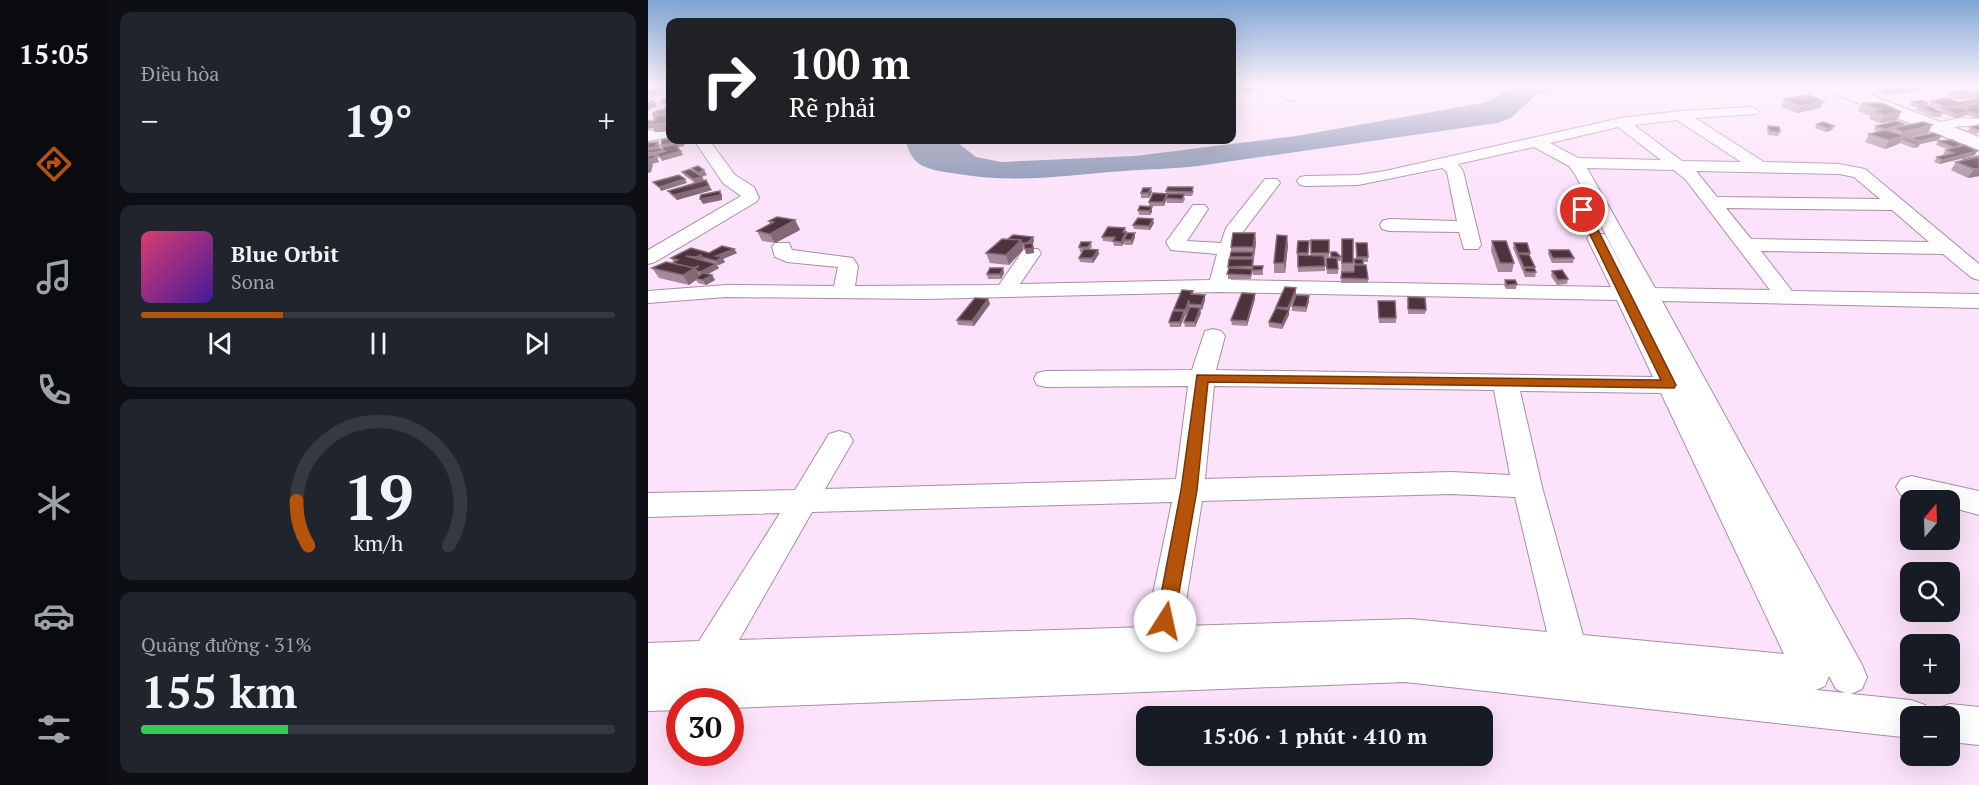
<!DOCTYPE html>
<html lang="vi">
<head>
<meta charset="utf-8">
<style>
	body { margin:0; font-family:"PT Serif",serif; background:#20242c; color:#f1f3f6; height:100vh; display:flex; flex-direction:column; font-size:22px; white-space:nowrap }
	* { box-sizing:border-box; margin:0 }
	p { font-size:20px; color:#9ea1a6 }
	.icon { flex:none; width:33px; height:33px; fill:none; stroke:currentColor; stroke-width:2; stroke-linecap:round; stroke-linejoin:round }
	.map { position:relative; flex:1; overflow:hidden }
	.panel { display:flex; flex-direction:column; gap:12px; padding:12px; background:#0d0f14; width:540px }
	.panel>* { flex:none }
	.hud { position:absolute; left:18px; top:18px; width:570px; height:126px; border-radius:12px; box-shadow:0 6px 24px #0002; background:#202124; color:#fff; overflow:hidden }
	.needle { width:39px; rotate:19deg }
	.controls { position:absolute; left:1252px; top:490px; display:grid; gap:12px }
	.controls a { display:grid; place-items:center; width:60px; height:60px; border-radius:12px; background:#171b24; box-shadow:0 6px 24px #0002; font-size:30px }
	.speed { position:absolute; left:18px; top:688px; display:flex; gap:12px; font-size:30px; font-weight:700; text-align:center }
	.speed>* { display:grid; place-content:center; width:78px; height:78px; border-radius:50%; background:#171b24; box-shadow:0 6px 24px #0002; line-height:1 }
	.speed .limit { border:9px solid #d22; background:#fff; color:#111 }
	.pin { position:absolute; display:grid; place-items:center; width:51px; height:51px; color:#fff; margin:-26px; border:3px solid #fff; border-radius:50%; box-shadow:0 2px 6px #0007 }
	.me { position:absolute; width:66px; margin:-33px; rotate:10deg; stroke-linejoin:round; filter:drop-shadow(0 0 4px #0008) }
	.turn { display:flex; align-items:center; gap:21px; height:126px; padding:0 24px; font-size:27px }
	.turn .icon { width:78px; height:78px; stroke-width:2.5 }
	.turn b { display:block; font-size:42px; line-height:51px }
	.big { font-size:45px; font-weight:700; line-height:1.1 }
	.panel .widget { flex:1; display:flex; flex-direction:column; justify-content:center; gap:9px; min-width:0; padding:0 21px; border-radius:12px; background:#20242c }
	.panel .dial { align-items:center; gap:0 }
	.dial svg { height:156px; overflow:visible; fill:none; stroke:#363941; stroke-width:7; stroke-linecap:round; text-anchor:middle }
	.dial text { fill:#f1f3f6; stroke:none }
	.song { display:flex; align-items:center; gap:18px }
	.cover { width:72px; height:72px; border-radius:9px; background:linear-gradient(135deg,hsl(340 70% 55%),hsl(260 70% 35%)) }
	.played { height:6px; border-radius:3px; background:linear-gradient(90deg,#b45309 30%,#363941 30%) }
	.keys { display:flex; justify-content:space-around; direction:ltr }
	.heat { display:flex; justify-content:space-between; align-items:center; font-size:33px; direction:ltr }
	.charge { height:9px; border-radius:4px; background:linear-gradient(90deg,#34c759 31%,#363941 0) }
	.trip { position:absolute; left:488px; top:706px; width:357px; height:60px; border-radius:12px; background:#171b24; box-shadow:0 6px 24px #0002; font-weight:700; line-height:60px; text-align:center }
	main { display:flex; flex:1; min-height:0 }
	.tab-bar { display:flex; flex-direction:column; width:108px; justify-content:space-around; align-items:center; background:#090b0e; color:#9ea1a6 }
	.tab-bar .icon { width:42px; height:42px }
	.tab-bar .on { color:#b45309 }
	.tab-bar b { font-size:27px; color:#f1f3f6 }
	.map>svg:first-child { display:block }
	.water { fill:#8390b0 }
	.lines { fill:none; stroke-linecap:round; stroke-linejoin:round }
	.minor-casing { stroke:#a78fa5; stroke-width:2 }
	.highway-casing { stroke:#a78fa5; stroke-width:3 }
	.minor { fill:#fff; fill-rule:evenodd }
	.highway { fill:#fff; fill-rule:evenodd }
	.wall { fill:#a68a9b }
	.shaded-wall { fill:#836875 }
	.building { fill:#4f333c; stroke:#836875; stroke-width:1.5 }
	.route { fill:#b45309; stroke:#753606; stroke-width:1.5 }
</style>
</head>
<body>
<main>
<nav class="tab-bar">
<b>15:05</b>
<svg class="icon on" aria-label="directions" viewBox="0 0 24 24"><path d="M12 3l9 9-9 9-9-9zM9 14v-3h6M13 9l2 2-2 2"/></svg>
<svg class="icon" aria-label="music" viewBox="0 0 24 24"><path d="M9 18V5l10-2v13"/><circle cx="6" cy="18" r="3"/><circle cx="16" cy="16" r="3"/></svg>
<svg class="icon" aria-label="phone" viewBox="0 0 24 24"><path d="M5 4h4l2 5-3 2q2 4 5 5l2-3 5 2v4C11 20 4 13 5 4z"/></svg>
<svg class="icon" aria-label="climate" viewBox="0 0 24 24"><path d="M12 3v18M4 7l16 10M4 17L20 7"/></svg>
<svg class="icon" aria-label="car" viewBox="0 0 24 24"><path d="M5 17H2v-5l4-1 3-4h7l3 4 3 1v5h-3M9 17h6M6 11h13"/><circle cx="7" cy="17" r="2"/><circle cx="17" cy="17" r="2"/></svg>
<svg class="icon" aria-label="filters" viewBox="0 0 24 24"><path d="M4 7h16M4 17h16"/><circle cx="9" cy="7" r="2"/><circle cx="15" cy="17" r="2"/></svg>
</nav>
<section class="panel">
<div class="widget"><p>Điều hòa</p>
<div class="heat"><a>−</a><b class="big">19°</b><a>+</a></div>
</div>
<div class="widget">
<div class="song"><i class="cover"></i><div><b>Blue Orbit</b><p>Sona</p></div></div>
<div class="played"></div>
<div class="keys"><svg class="icon" aria-label="previous" viewBox="0 0 24 24"><path d="M18 5L8 12l10 7zM5 5v14"/></svg><svg class="icon" aria-label="pause" viewBox="0 0 24 24"><path d="M8 5v14M16 5v14"/></svg><svg class="icon" aria-label="next" viewBox="0 0 24 24"><path d="M6 5l10 7-10 7zM19 5v14"/></svg></div>
</div>
<div class="widget dial"><svg viewBox="0 0 100 80">
<path d="M14 69A42 42 0 1 1 86 69"/>
<path d="M14 69A42 42 0 0 1 8 46" stroke="#b45309"/>
<text x="50" y="56" font-size="32" font-weight="700">19</text>
<text x="50" y="72" font-size="11">km/h</text>
</svg></div>
<div class="widget"><p>Quãng đường · 31%</p><b class="big">155 km</b><div class="charge"></div></div>
</section>
<div class="map">
<svg width="1331" height="785" viewBox="0 0 1331 785">
	<rect width="100%" height="100%" fill="#fce2fa"/>
	<path class="water" d="M872,86H926L888,95L863,118L849,123L550,166C525,169 501,169 476,171C418,175 369,184 310,174C297,172 282,171 270,163C262,157 260,147 257,140H306L328,157L353,162L487,156L648,136L835,103Z"/>
	<g class="lines">
		<g class="minor-casing">
			<path id="minor" d="M640,86H653L646,100L641,101L634,97Z
				M22,88V104L4,101L2,98Z
				M1104,107L1111,111L1109,114L1047,118L1116,162L1191,164L1217,169L1331,264V280L1324,278L1295,254L1113,251L1144,291L1331,294V308L1014,301L1214,665L1219,677L1214,689L1203,694L1263,700L1277,705L1281,717H1263V738L757,682L82,708V702H32V710L0,711V643L51,641L132,513L0,517V493L147,490L181,434L191,431L201,434L205,441L177,489L528,479L540,386L398,387L389,385L386,379L389,373L398,371L544,370L557,331L565,329L573,331L577,336L568,370L1005,377L969,300L571,292L279,299L78,297L0,303V291L78,285L186,286L190,267L139,262L127,257L124,247L127,243H141L144,250L205,258L210,266L207,286L351,285L376,249H390L393,253L372,284L562,280L569,254L523,250L518,242L545,205H557L560,209L539,241L573,243L578,228L617,179H629L632,183L594,233L583,280L963,287L939,238L942,234H956L959,238L985,288L928,176L921,166L886,147L810,164L815,171L833,245L830,249H816L811,232L741,231L734,229L732,225L734,221L741,219L809,221L799,172L794,168L710,185L658,186L652,185L649,181L652,177L658,176L710,175L737,171L973,118L1032,111ZM1029,120L1093,162L1034,161L986,125ZM970,127L1013,160L930,158L902,143ZM939,168L1026,170L1038,180L1122,290L1007,288ZM1048,171L1191,174L1206,177L1232,199L1069,197ZM1078,208L1244,210L1281,242L1103,239ZM566,386L846,390L862,475L803,472L557,479ZM872,391L1013,393L1136,654L935,635L894,487ZM803,494L867,497L899,632L763,619L534,626L554,501ZM524,502L498,627L91,640L164,512ZM1181,676L1188,689L1197,693L1168,690L1177,686Z
				M1313,118L1331,119V127L1313,126L1298,129L1291,125L1293,122Z
				M22,128V137L0,141V131Z
				M46,140H61L87,175L106,187L111,198L108,202L7,262L0,264V250L93,196L75,183Z
				M1263,476L1331,491V515L1302,507V501H1275L1253,495L1248,487L1253,479Z
				M1302,704L1331,707V745L1302,742V717H1285L1288,709Z"/>
		</g>
		<g class="highway-casing">
			<path id="highway" d="M1175,86H1199L1331,137V150L1177,90Z"/>
		</g>
		<use href="#minor" class="minor"/>
		<use href="#highway" class="highway"/>
	</g>
	<path class="wall" d="M584,86H611L606,88V91L604,94L584,92Z
		M1250,86H1298L1297,88L1277,91L1272,89L1270,92L1238,95L1230,92L1232,88Z
		M1317,90L1331,91V119L1319,115L1307,118L1294,113H1295L1293,117H1285L1268,110L1269,108L1262,106L1264,102L1278,106L1292,112L1293,110L1281,105L1283,101L1310,102L1326,100L1322,98L1308,99L1299,95L1301,92L1317,91Z
		M22,98V131L7,132L5,128V119L17,110L16,109L21,105H16L14,101Z
		M1136,99L1176,101L1172,108L1149,113L1133,107Z
		M1214,103L1253,112L1249,120L1232,123L1221,119L1223,116L1210,111Z
		M1169,124L1184,130L1178,132L1167,128Z
		M1256,124V126L1284,125L1280,133L1258,138L1291,140L1272,144L1270,147L1265,148L1252,143L1237,149L1217,142L1221,134L1230,131L1226,130L1228,126Z
		M1331,125V133L1327,134L1320,131L1322,127Z
		M1120,126L1132,132L1130,136L1120,135L1119,130Z
		M1290,141L1314,145L1313,146L1327,155L1292,164L1286,162L1289,157L1298,155L1295,154L1298,150L1299,149L1288,145Z
		M1331,156V176L1320,178L1303,170L1308,162Z
		M44,168L59,175L53,176L64,190L29,200L23,195L20,191L47,183L37,176L34,172H46Z
		M518,191H546L544,196H536L537,199L535,203H519L518,200L516,206H501V202L518,194Z
		M504,192L501,198H493V193Z
		M490,210L504,212L502,215H491Z
		M147,220L152,230L127,243L114,241L109,231L122,224L121,221Z
		M506,223L502,230L486,229L485,225Z
		M477,228L479,234L487,233V237L484,245H477L476,243L474,246H466L465,242L455,241L454,237Z
		M607,233L608,243L605,268V266L615,271V275H605L604,271L603,279H580V267L583,252V247Z
		M385,237L386,241L385,243L386,253L378,254L377,248H375V250L361,265L342,263L338,253L360,239Z
		M694,239L705,263V272H706V259H708V243L720,257V262H715V265L720,279V283H693Z
		M663,240H681V257H676L677,271L650,272L649,253L661,241L660,255H663Z
		M844,241L866,263L864,272H850L843,251Z
		M443,242L444,247L442,249L450,250L451,254L445,263L432,262L431,258L434,252H432L431,247Z
		M866,243L882,253V256L887,267L886,269L888,272L887,277H877L865,248Z
		M640,245L637,273H626V263Z
		M86,249L89,253L75,259L77,262L71,265H69L71,268L60,274L64,275L67,280L58,285L50,283L48,280L41,285L11,278L4,268L26,263L23,258Z
		M901,250L926,258L925,263H904L900,254Z
		M683,257H693V261H690V274H679L678,258H683Z
		M355,268L356,273L353,279H340L339,274Z
		M904,271L920,279L919,284L909,285L903,276Z
		M857,280L869,284L868,289H858L856,285Z
		M545,291V295L557,300L554,310H552L553,313L547,327H537L536,322L541,307L538,315H537L532,327H522L521,322L526,311V309Z
		M648,293L641,310V315L634,329L621,327V322L628,307Z
		M607,294V299L599,326L584,325L583,320Z
		M661,296V301L658,312L644,311V306Z
		M760,297L778,310L777,314H760Z
		M340,299L342,304L326,326L310,325L309,320Z
		M730,301L748,318V323H731Z"/>
	<path class="shaded-wall" d="M1283,86H1298L1297,88L1277,91L1279,87Z
		M1272,88L1270,92L1238,95L1240,92Z
		M7,90L9,94L2,96L0,92Z
		M1325,94L1322,98L1308,99L1310,95Z
		M5,100L9,106L0,110V102Z
		M1176,101L1172,108L1149,113L1153,106Z
		M1280,103L1278,107L1270,106L1268,108L1270,104Z
		M1331,103V106H1316L1315,108L1298,107Z
		M22,109V131L7,132L5,128L0,129V125L6,122L5,119L6,118L4,114Z
		M1321,111L1319,115L1307,118L1310,114Z
		M1253,112L1249,120L1232,123L1236,115Z
		M1256,124L1254,128H1246L1244,131L1235,133L1237,129Z
		M1284,125L1280,133L1254,139L1251,144L1237,149L1241,140L1253,136L1255,132Z
		M1186,126L1184,130L1178,132L1179,128Z
		M1293,136L1291,140L1272,144L1270,147L1265,148L1270,141Z
		M34,140H37L36,146L31,147L32,151H33L35,155L14,161L12,157L31,152L15,150L13,145Z
		M10,142L12,146L10,152L0,153V148Z
		M13,148L16,152L8,154L10,156L0,158V153Z
		M1329,151L1327,155L1292,164L1294,160Z
		M9,157L11,162L4,164L5,165L3,172L0,173V160Z
		M1331,168V176L1320,178L1326,169Z
		M56,170L59,175L52,177L50,173Z
		M54,177L56,181L47,184L45,179Z
		M37,179L39,183L13,191L11,187Z
		M61,186L64,190L29,200L26,195Z
		M503,188L504,192L501,198L500,193Z
		M72,191L74,195V200L55,204L52,199Z
		M519,194V198H518V200L516,206L515,202Z
		M504,207V212L502,215L501,211Z
		M505,219L506,223L502,230L501,226Z
		M147,220L152,230L127,243L122,234Z
		M478,232L479,236L476,240V243L474,246L473,242Z
		M487,233V237L484,245L483,240Z
		M607,233L608,243L606,257L605,247Z
		M639,236L640,245L637,273L636,263Z
		M385,237L386,241L385,243L386,253L378,254L377,249L380,248L379,243Z
		M373,240L375,250L361,265L358,255Z
		M86,249L89,253L75,259L77,262L71,265L68,261V256Z
		M450,250L451,254L445,263L444,258Z
		M53,255L56,260L51,262L48,257Z
		M68,264L71,268L55,277L52,272Z
		M51,266L49,271L53,278H47L48,280L41,285L35,275Z
		M355,268L356,273L353,279L352,274Z
		M64,275L67,280L58,285L55,280Z
		M648,288V293L641,310V315L634,329V324L640,313V308Z
		M607,294V299L599,326V321Z
		M557,295V300L554,310L553,305Z
		M661,296V301L658,312V307Z
		M340,299L342,304L326,326L324,321Z
		M541,300V307L538,315L537,310Z
		M552,308L553,313L547,327V322Z
		M536,311L537,316L532,327V322Z"/>
	<path class="building" d="M584,86H598L606,87L604,90L584,88Z
		M1250,86H1267L1272,88L1240,92L1232,88Z
		M0,88L7,90L0,92Z
		M1314,90L1325,94L1310,95L1301,92Z
		M1317,90L1331,91V97L1324,94H1328Z
		M1161,95L1176,101L1153,106L1136,99Z
		M20,98H22V101H14Z
		M1299,98L1310,102L1331,99V103L1298,107L1283,101Z
		M1273,100L1280,103L1270,104L1264,102Z
		M1214,103H1235L1253,112L1236,115L1225,111L1232,110Z
		M22,104V108L16,109Z
		M1331,104V114L1321,111L1310,114L1294,108L1310,107L1319,110L1317,109L1321,108L1316,106Z
		M1270,106H1281L1295,113H1287Z
		M22,109L18,113L4,114L9,111Z
		M22,115V122L3,125L9,116Z
		M0,121H6L3,124L0,125Z
		M1248,121L1256,124L1237,129L1228,126Z
		M1175,122L1186,126L1179,128L1169,124Z
		M1275,122L1284,125L1255,132L1246,128Z
		M1331,125V130L1322,127Z
		M1120,126L1131,127L1132,132L1122,131Z
		M1238,130L1256,136L1241,140L1221,134Z
		M1285,133L1293,136L1270,141L1262,138Z
		M1255,137L1272,143L1267,144L1254,139Z
		M22,138V140H34V142L13,145L14,140Z
		M1304,140L1314,145L1305,147L1290,141Z
		M10,142L7,147L0,148V143Z
		M29,144L30,149L33,151L12,157L8,154L18,151H15V147Z
		M1316,145L1329,151L1294,160L1289,157L1306,153L1298,150Z
		M13,148V151L0,153V150Z
		M5,155L9,157L0,160V156Z
		M1331,156V157L1317,160L1315,159Z
		M1331,157V168L1326,169L1308,162Z
		M50,166L56,170L50,173L44,168Z
		M42,169L54,177L45,179L34,172Z
		M31,175L37,179L11,187L5,182Z
		M58,180L61,186L26,195L20,191Z
		M520,187H545L544,192L518,191Z
		M495,188H503L500,193H493Z
		M72,191V195L52,199L53,195Z
		M505,193L519,194L515,202H501Z
		M520,194H536L534,199L518,198Z
		M492,206L504,207L501,211L490,210Z
		M129,217L147,220L122,234L109,231L126,222L121,221Z
		M490,218L505,219L501,226L485,225Z
		M460,227L477,228L475,232H478L473,242L465,241L467,237H454Z
		M479,233H487L483,240H476Z
		M585,233H607L605,247H583Z
		M365,235L385,237L379,243H373V240L360,239Z
		M629,235L639,236L636,263H626Z
		M354,239L373,240L358,255L338,253Z
		M694,239H705V263H694Z
		M663,240H681V253H663Z
		M650,241H661L660,253H649Z
		M844,241H858L866,263H852Z
		M433,242H443L440,247H431Z
		M384,243L385,248L377,249L376,244Z
		M708,243H719L720,257H709Z
		M866,243H879L882,253H870Z
		M74,246L86,249L68,256L74,257L68,261L54,257L53,255L48,257L38,256L68,264L52,272L49,271L47,268L51,266L45,268L25,263L30,260L23,258L43,248L61,253Z
		M436,249L450,250L444,258H431Z
		M901,250H921L926,258H905Z
		M583,252H605L604,257H582Z
		M683,252H688L693,257H683Z
		M870,254L881,255L887,267H876Z
		M650,255L676,256L677,266L650,267Z
		M678,258H689L690,269H679Z
		M581,259H605L604,266L580,267Z
		M706,259H715V264H707Z
		M18,262L47,268L35,275L4,268Z
		M706,265H718L720,279L693,278L694,272H706Z
		M605,266H615L614,270H604Z
		M342,268H355L352,274H339Z
		M581,268L604,269L603,275L579,274Z
		M876,268H886L888,272H878Z
		M914,270L920,279L910,280L904,271Z
		M55,273L64,275L55,280L47,278Z
		M857,280H867L869,284L859,285Z
		M637,287L648,288L640,308L628,307Z
		M534,290L545,291L543,294L557,295L553,305L541,304V300L537,310L526,309Z
		M594,293L607,294L599,321L583,320Z
		M648,295L661,296L658,307L644,306Z
		M760,297L777,298L778,310L760,309Z
		M327,298L340,299L324,321L309,320Z
		M730,301H747L748,318H731Z
		M542,307L552,308L547,322H536Z
		M628,308L641,310L634,324L621,322Z
		M525,311H536L532,322H521Z"/>
	<linearGradient id="sky" x2="0" y2="1"><stop stop-color="#7fa6d2"/><stop offset="0.44" stop-color="#fef2fd"/><stop offset="1" stop-color="#fef2fd" stop-opacity="0"/></linearGradient>
	<rect width="1331" height="196" fill="url(#sky)"/>
	<path class="route" d="M935,207L940,210L1028,385L1026,388L560,382L549,490L526,621L524,627L517,629L511,627L508,621L533,490L549,375L1013,380L930,210Z"/>
</svg>
<div class="controls">
<a><svg class="needle" viewBox="-14 -14 28 28"><path d="M0-13l5 13h-10z" fill="#e53935"/><path d="M0 13l5-13h-10z" fill="#9ea1a6"/></svg></a>
<a><svg class="icon" aria-label="search" viewBox="0 0 24 24"><circle cx="10" cy="10" r="6"/><path d="M15 15l6 6"/></svg></a>
<a>+</a>
<a>−</a>
</div>
<div class="speed"><div class="limit">30</div></div>
<div class="pin" style="left:935px;top:210px;background:#d93025"><svg class="icon" aria-label="arrive" viewBox="0 0 24 24"><path d="M6 21V4h12l-3 4 3 4H6"/></svg></div>
<svg class="me" style="left:517px;top:621px" viewBox="-20 -20 40 40"><circle r="19" fill="#fff"/><path d="M0-13L10 11 0 6-10 11z" fill="#b45309"/></svg>
<div class="trip">15:06 · 1 phút · 410 m</div>
<div class="hud">
<div class="turn"><svg class="icon" aria-label="right" viewBox="0 0 24 24"><path d="M7 20v-9h11M14 6l5 5-5 5"/></svg><div><b>100 m</b>Rẽ phải</div></div>
</div>
</div>
</main>
</body>
</html>
